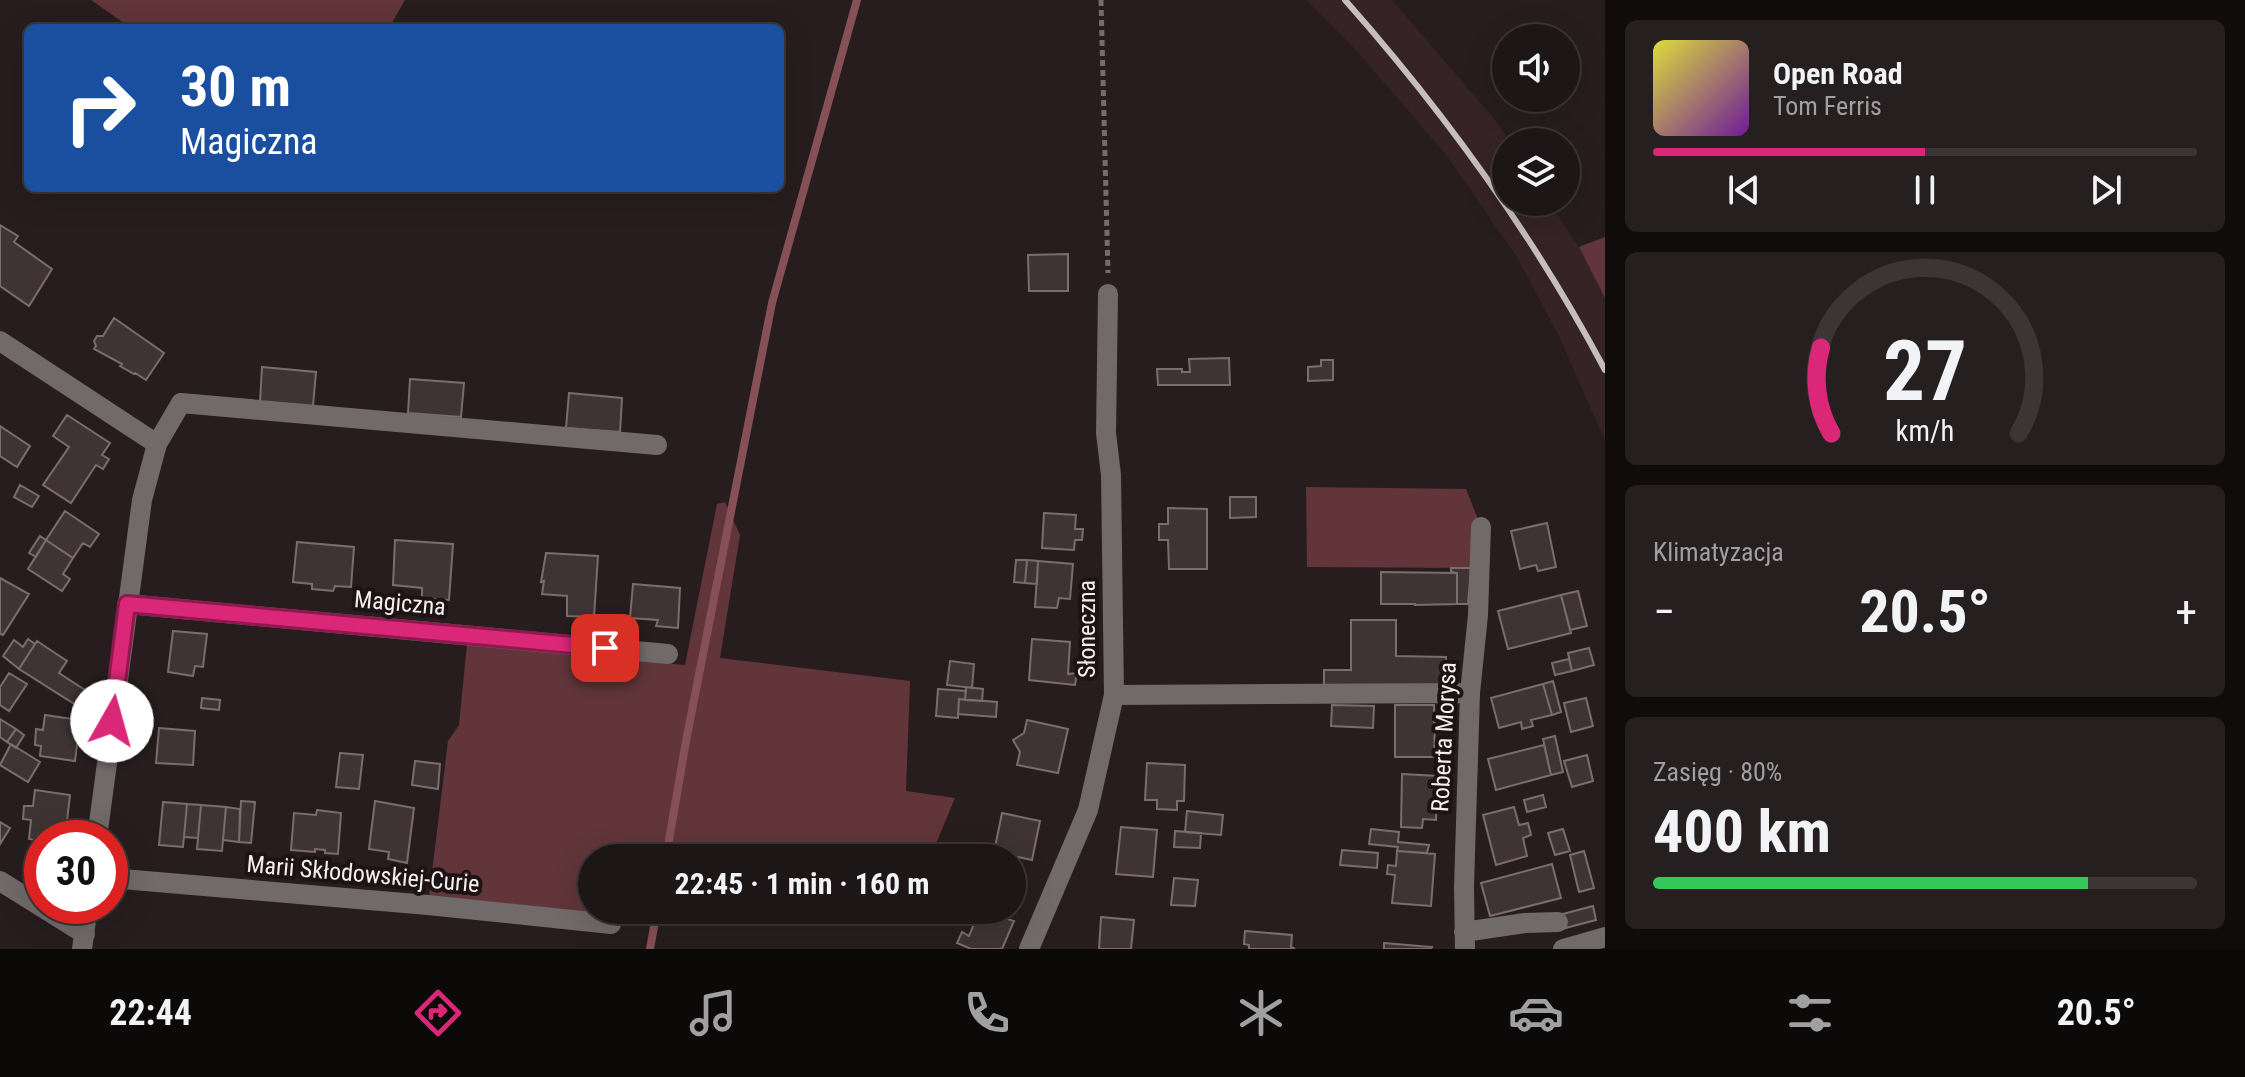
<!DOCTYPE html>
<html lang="pl">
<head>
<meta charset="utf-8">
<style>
	body { margin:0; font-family:"Roboto Condensed",sans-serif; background:#251f1f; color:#f1f3f6; height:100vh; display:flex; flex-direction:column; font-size:30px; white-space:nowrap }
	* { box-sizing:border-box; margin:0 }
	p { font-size:26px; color:#a09fa1 }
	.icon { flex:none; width:44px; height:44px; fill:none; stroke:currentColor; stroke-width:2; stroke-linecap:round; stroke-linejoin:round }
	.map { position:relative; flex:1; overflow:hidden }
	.drawer { display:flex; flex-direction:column; gap:20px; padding:20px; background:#100c0c; width:640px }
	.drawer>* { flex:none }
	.guide { position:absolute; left:24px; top:24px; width:760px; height:168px; border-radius:12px; box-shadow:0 8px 32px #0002,0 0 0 2px #3b3535; background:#1a4fa0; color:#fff; overflow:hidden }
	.fabs { position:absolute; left:1492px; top:24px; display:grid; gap:16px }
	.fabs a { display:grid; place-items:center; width:88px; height:88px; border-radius:50%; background:#1d1616; box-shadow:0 8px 32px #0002,0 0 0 2px #3b3535; font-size:40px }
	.speed { position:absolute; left:24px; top:820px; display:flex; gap:16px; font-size:40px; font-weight:700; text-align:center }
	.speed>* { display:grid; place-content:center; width:104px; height:104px; border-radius:50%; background:#1d1616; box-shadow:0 8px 32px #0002,0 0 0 2px #3b3535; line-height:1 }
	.speed .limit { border:12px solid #d22; background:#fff; color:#111 }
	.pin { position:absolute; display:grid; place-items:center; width:68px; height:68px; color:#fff; margin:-34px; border-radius:16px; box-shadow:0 4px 12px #0006 }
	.me { position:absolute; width:88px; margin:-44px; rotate:7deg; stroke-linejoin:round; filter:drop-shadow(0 0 6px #0008) }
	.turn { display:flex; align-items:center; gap:28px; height:168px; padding:0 24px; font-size:36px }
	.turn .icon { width:104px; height:104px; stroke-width:2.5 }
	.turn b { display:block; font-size:56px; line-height:68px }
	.big { font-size:60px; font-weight:700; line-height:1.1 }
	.drawer .card { flex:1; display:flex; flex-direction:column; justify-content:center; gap:12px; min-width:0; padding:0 28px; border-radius:12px; background:#251f1f }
	.drawer .dial { align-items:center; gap:0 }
	.dial svg { height:208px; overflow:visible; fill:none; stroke:#3b3535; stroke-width:7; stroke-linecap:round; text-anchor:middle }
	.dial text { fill:#f1f3f6; stroke:none }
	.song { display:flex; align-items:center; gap:24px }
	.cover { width:96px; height:96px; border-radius:12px; background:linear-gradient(135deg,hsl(60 70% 55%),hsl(280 70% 35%)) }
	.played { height:8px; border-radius:4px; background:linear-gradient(90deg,#db2777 50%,#3b3535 50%) }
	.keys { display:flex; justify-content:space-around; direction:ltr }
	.heat { display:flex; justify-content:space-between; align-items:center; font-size:44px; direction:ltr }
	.charge { height:12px; border-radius:6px; background:linear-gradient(90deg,#34c759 80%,#3b3535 0) }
	.trip { position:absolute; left:578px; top:844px; width:448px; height:80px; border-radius:40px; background:#1d1616; box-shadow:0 8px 32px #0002,0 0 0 2px #3b3535; font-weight:700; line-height:80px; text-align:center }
	.tab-bar { display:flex; height:128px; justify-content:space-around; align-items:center; background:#0c0909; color:#a09fa1 }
	.tab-bar .icon { width:56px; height:56px }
	.tab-bar .selected { color:#db2777 }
	.tab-bar b { font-size:36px; color:#f1f3f6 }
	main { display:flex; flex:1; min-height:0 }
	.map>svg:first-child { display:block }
	.built { fill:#352325 }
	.green { fill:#61353a }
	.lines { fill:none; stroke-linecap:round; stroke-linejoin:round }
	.stream { stroke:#865057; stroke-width:8 }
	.building { fill:#3f3334; stroke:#7b6d6e; stroke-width:2 }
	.path { stroke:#756c6d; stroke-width:5; stroke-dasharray:6 4; stroke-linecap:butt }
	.minor { stroke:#706a6a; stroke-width:20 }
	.rail { stroke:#c6bdbe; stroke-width:6 }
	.route-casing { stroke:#8e194d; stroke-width:20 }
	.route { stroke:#db2777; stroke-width:14 }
	.labels { text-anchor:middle; stroke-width:8; stroke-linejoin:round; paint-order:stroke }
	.street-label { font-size:24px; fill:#f6eeef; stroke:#1e1314 }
</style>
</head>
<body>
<main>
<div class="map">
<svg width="1605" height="949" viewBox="0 0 1605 949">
	<rect width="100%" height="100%" fill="#271d1e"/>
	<path class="built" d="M1306,0H1392L1497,122L1510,142H1506V202H1549L1579,247L1605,298V441L1559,336L1517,257L1444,152L1355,49Z"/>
	<path class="green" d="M91,0H405L389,28H131Z
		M1605,237V298L1579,247Z
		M1306,487L1466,489L1481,527L1480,568L1307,567Z
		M725,502L740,535L720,658L910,681L906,791L955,798L930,858H592V910H673L670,925L428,905L448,741L459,725L467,644L685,665L717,504Z"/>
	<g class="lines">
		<path class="stream" d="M666,858L686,741L772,303L857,0
			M650,949L657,910"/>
	</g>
	<path class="building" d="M0,225L18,236L14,242L52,269L29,306L0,286Z
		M1068,254V291H1029L1028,255Z
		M114,318L164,353L146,380L135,373L134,374L120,366L122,364L94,349L96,346L94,341L97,336H103Z
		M1229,358L1230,385H1158L1157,369H1182V372H1190L1189,359Z
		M1321,360H1333V380L1308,381V367L1321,366Z
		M262,367L316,372L313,406L260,402Z
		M410,379L464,383L461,417L408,413Z
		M569,393L622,398L620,432L566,428Z
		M67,415L110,443L102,455L109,459L103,469L96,465L71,503L43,485L69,447L53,436Z
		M0,426L30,446L17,467L0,456Z
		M20,485L39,496L32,507L14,497Z
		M1230,497H1256V517L1230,518Z
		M1168,508L1207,509V569H1169L1168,540H1159V524H1168Z
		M65,511L99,534L90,547L83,543L73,558L46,540Z
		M1044,513L1076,515L1075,529H1083L1082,540H1075L1074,550L1042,548Z
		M1547,523L1556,567L1538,571L1536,565L1520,569L1511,531Z
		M40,536L46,540L36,557L29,553Z
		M46,540L73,558L63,574L70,579L62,591L28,569Z
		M395,540L453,544L449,600L422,598V588L393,585Z
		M297,542L354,547L351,587L335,586L333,591L312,589V584L293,582Z
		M546,553L598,556L594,617L567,616V596L542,594L544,581L541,582Z
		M1016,560H1027L1025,583L1014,582Z
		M1027,560L1038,561L1037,584L1025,583Z
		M1038,561L1073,564L1070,599L1059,598L1057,608L1035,607Z
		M1451,568H1471L1468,604H1457V573L1451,572Z
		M1381,572L1457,573V604L1415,605V604H1381Z
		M0,578L29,594L3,635L0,634Z
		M633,584L680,588L678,628L656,626L658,620L630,618Z
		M1578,591L1587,626L1570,630L1561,595Z
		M1561,595L1571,633L1508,649L1498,611Z
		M1351,620H1396V656L1446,657V687H1324V670H1351Z
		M173,631L207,634L203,667L195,666L193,676L168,672Z
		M28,639L35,644L19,669L3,656L14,640L23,647Z
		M1032,639L1070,642L1068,674L1077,673L1075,685L1029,680Z
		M37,641L67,661L59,673L85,690L76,705L19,669Z
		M1589,648L1594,665L1572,671L1568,653Z
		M1569,659L1572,671L1555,675L1552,663Z
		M950,661L974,664L972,688L947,685Z
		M9,673L27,684L9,711L0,705V687Z
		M1553,681L1561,712L1552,715L1543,684Z
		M1543,684L1552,715L1531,720L1533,726L1522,729L1521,722L1499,728L1491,698Z
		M966,687L983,689L982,701L965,700Z
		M938,689L966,691L965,700L959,699L958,718L936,716Z
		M202,698L220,700L219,710L201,708Z
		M1586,698L1593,726L1571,732L1564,703Z
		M959,699L997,702L996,717L958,714Z
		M1332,705L1374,706L1373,728L1331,726Z
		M1395,705H1434V722H1435L1434,757H1395Z
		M45,715L80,720L75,761L40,756L41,746L35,745L36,729L43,730Z
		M0,719L16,729L7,742L0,737Z
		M1027,720L1068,729L1058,773L1017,765L1020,752L1013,740L1024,733Z
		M159,728L195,731L193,765L156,763Z
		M16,729L24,735L16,748L7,742Z
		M1555,736L1563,772L1551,775L1543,739Z
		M11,744L40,762L28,782L0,765Z
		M1544,745L1551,775L1496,790L1488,759Z
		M340,753L363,755L359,789L336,787Z
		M1587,755L1593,781L1572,787L1564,761Z
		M415,761L440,764L438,789L412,785Z
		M1147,763L1185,765L1184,801H1177V810L1157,809V800H1145Z
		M1402,774L1438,776L1436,820L1423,819L1422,828L1401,827Z
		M35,790L70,795L65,838H42V841L29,839L31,820L23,819L24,806H33Z
		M1543,795L1546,807L1527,812L1524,800Z
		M241,801L255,802L251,843L239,842Z
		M375,801L414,808L407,863L388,859L389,852L369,849Z
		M163,802L187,804L183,847L159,845Z
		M187,804L201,805L198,838L184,837Z
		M201,805L226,807L222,851L197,849Z
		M226,807L240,809L239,842L223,840Z
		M1514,807L1519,825L1528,823L1531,835L1523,838L1527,856L1496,865L1483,815Z
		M317,810L341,813L338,854L325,853V850L315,849V852L291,850L294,813L316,815Z
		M1187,811L1223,815L1221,835L1185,832Z
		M1002,813L1040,821L1032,860L1018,857L1017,865L1012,864V858H996L997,853L994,852Z
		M0,822L10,828L0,844Z
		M1121,827L1157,830L1153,877L1116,874Z
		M1371,829L1399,832L1398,842L1429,845L1427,853L1397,851L1398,847L1369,844Z
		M1563,829L1570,851L1555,855L1548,833Z
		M1175,831L1201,833L1200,848L1174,847Z
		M1342,850L1378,853L1377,868L1340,865Z
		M1397,851L1435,854L1431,906L1392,903L1395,875L1387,874L1388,865L1396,866Z
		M1584,851L1594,888L1579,892L1570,855Z
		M1552,864L1561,898L1490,916L1481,883Z
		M1174,878L1198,880L1195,906L1171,905Z
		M1593,906L1596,920L1562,929L1559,915Z
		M980,910L1014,921L1002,949H971L957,943L962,932L969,936Z
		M1101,917L1134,920L1131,949H1099Z
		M1245,931L1292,935L1291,947L1295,949H1249V945L1244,944Z
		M1384,943L1432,947L1431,949H1384Z"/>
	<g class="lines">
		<path class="path" d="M1101,0L1108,273"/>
		<path class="minor" d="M0,341L157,444
			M127,604L668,654
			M1114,695L1470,693
			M97,838L142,500L157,444L181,403L657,445
			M110,878L428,905L611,924
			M0,881L85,934
			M1464,932L1525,923L1558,922
			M82,949L88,906
			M1029,949L1088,810L1114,695L1111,475L1106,433L1108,294
			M1465,949L1464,887L1470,693L1478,615L1481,527
			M1563,949L1605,937"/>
		<path class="rail" d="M1345,0C1445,113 1534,236 1605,370"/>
	</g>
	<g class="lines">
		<g class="route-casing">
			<path id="route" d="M112,721L127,604L605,648"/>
		</g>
		<use href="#route" class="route"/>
	</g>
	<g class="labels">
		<g class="street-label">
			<text transform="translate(400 603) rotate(5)" y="8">Magiczna</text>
			<text transform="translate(1087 629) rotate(-90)" y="8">Słoneczna</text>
			<text transform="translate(1444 737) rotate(-87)" y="8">Roberta Morysa</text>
			<text transform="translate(363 874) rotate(5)" y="8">Marii Skłodowskiej-Curie</text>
		</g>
	</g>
</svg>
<div class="fabs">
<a><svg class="icon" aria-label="sound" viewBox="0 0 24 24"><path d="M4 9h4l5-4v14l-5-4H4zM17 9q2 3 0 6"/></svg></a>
<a><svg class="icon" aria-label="layers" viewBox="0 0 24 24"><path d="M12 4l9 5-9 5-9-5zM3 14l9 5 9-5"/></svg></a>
</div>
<div class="speed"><div class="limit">30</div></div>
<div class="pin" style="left:605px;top:648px;background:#d93025"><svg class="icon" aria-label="arrive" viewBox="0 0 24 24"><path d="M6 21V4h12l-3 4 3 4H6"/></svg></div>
<svg class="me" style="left:112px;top:721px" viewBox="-20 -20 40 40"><circle r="19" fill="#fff"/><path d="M0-13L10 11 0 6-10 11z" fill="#db2777"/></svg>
<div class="trip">22:45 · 1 min · 160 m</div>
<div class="guide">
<div class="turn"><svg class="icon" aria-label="right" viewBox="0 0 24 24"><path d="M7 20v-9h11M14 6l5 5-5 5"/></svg><div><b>30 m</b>Magiczna</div></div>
</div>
</div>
<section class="drawer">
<div class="card">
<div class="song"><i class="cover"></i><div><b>Open Road</b><p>Tom Ferris</p></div></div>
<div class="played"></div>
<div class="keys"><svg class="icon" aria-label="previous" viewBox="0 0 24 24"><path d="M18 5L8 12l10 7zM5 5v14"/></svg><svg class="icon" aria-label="pause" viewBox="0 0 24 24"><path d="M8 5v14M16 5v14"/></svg><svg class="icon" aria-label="next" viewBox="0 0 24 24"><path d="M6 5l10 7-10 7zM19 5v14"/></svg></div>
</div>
<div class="card dial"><svg viewBox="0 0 100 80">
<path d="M14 69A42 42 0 1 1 86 69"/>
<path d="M14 69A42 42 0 0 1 10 36" stroke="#db2777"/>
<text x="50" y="56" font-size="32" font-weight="700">27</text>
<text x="50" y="72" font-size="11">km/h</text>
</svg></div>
<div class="card"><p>Klimatyzacja</p>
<div class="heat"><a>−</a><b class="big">20.5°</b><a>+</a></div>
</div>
<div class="card"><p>Zasięg · 80%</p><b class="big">400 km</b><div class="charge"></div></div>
</section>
</main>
<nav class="tab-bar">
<b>22:44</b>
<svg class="icon selected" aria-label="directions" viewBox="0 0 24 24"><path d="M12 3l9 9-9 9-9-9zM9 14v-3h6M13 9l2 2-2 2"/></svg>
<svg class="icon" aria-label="music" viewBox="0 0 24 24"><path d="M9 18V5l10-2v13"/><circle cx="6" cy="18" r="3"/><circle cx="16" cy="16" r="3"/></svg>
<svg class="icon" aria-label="phone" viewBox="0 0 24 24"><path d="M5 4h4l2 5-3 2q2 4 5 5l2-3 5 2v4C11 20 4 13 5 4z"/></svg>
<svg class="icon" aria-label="climate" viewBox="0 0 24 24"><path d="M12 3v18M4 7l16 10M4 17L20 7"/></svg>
<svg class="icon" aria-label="car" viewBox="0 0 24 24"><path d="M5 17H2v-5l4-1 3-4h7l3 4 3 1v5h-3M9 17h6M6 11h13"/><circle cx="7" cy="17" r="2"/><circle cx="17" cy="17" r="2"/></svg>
<svg class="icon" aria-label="filters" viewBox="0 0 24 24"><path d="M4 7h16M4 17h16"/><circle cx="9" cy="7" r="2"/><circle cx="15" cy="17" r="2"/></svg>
<b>20.5°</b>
</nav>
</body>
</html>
